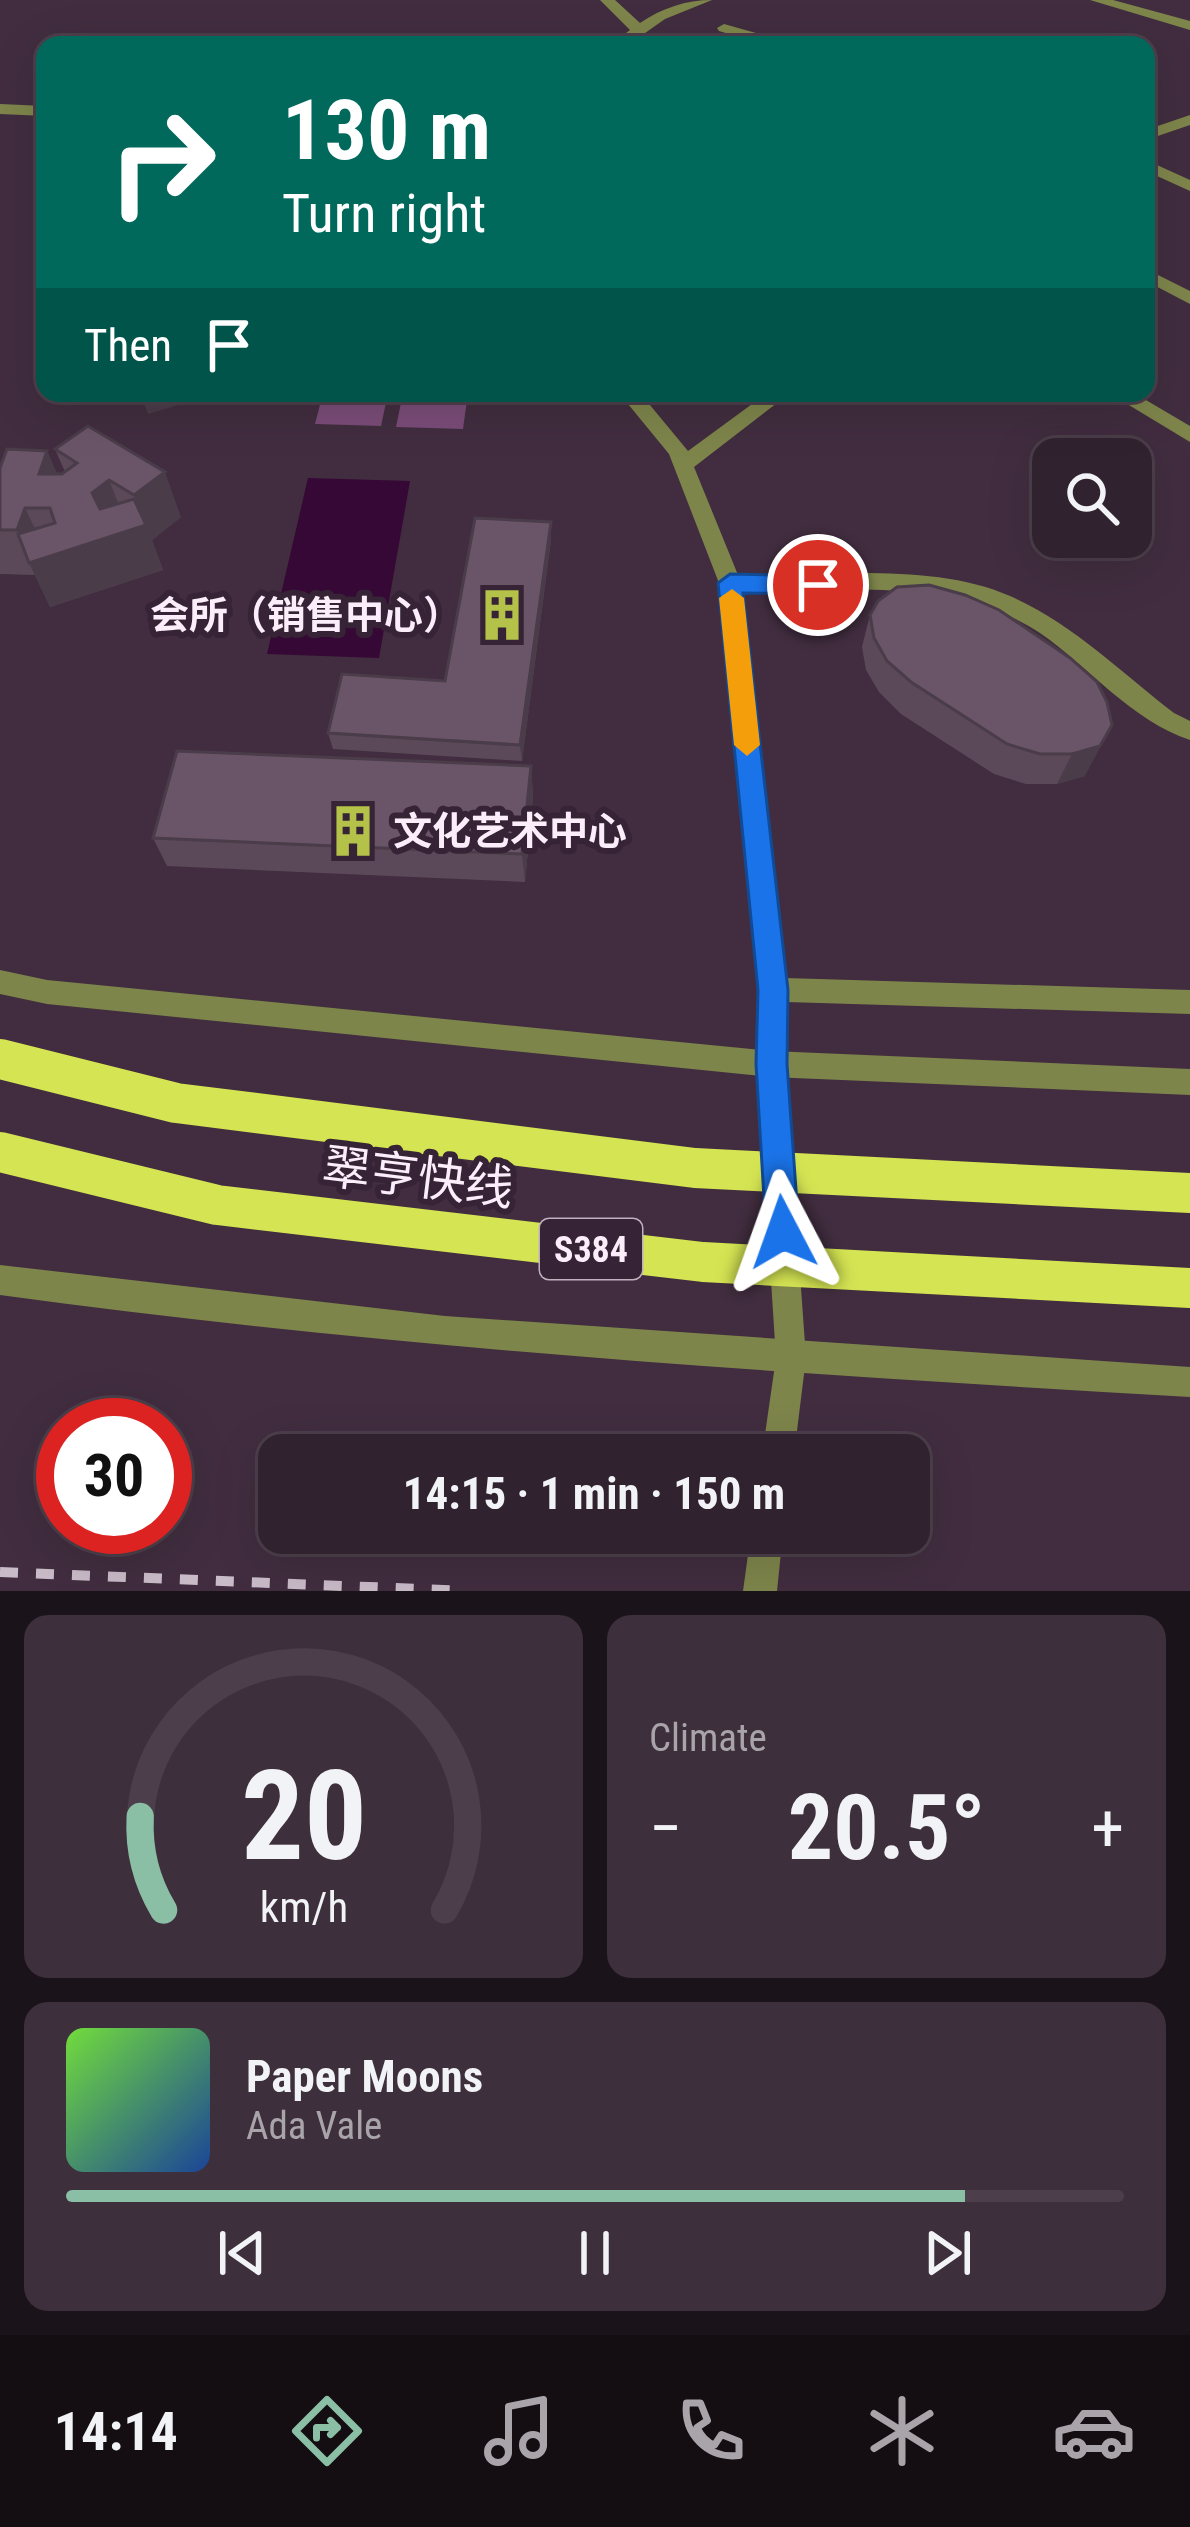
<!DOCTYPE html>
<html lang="en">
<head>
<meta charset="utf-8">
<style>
	body { margin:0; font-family:"Roboto Condensed","Noto Sans SC",sans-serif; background:#3d2f3b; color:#f1f3f6; height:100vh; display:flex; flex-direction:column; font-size:45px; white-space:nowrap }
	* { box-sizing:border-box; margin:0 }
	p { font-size:39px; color:#a8a4aa }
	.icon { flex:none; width:66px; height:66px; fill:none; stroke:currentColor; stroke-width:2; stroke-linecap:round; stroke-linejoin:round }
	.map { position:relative; height:1591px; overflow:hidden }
	.side { display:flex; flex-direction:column; gap:24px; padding:24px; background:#1b131a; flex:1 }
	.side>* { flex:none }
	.banner { position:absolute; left:36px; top:36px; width:1119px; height:366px; border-radius:24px; box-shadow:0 12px 48px #0002,0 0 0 3px #4c3f4b; background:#00695c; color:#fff; overflow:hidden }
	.controls { position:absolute; left:1032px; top:438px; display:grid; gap:24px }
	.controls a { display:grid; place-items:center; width:120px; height:120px; border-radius:24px; background:#31222f; box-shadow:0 12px 48px #0002,0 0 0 3px #4c3f4b; font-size:60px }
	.speed { position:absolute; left:36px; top:1398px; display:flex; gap:24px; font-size:60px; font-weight:700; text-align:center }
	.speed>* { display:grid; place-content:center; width:156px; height:156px; border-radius:50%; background:#31222f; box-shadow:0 12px 48px #0002,0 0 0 3px #4c3f4b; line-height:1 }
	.speed .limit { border:18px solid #d22; background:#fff; color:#111 }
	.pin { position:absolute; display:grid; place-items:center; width:102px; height:102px; color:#fff; margin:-51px; border:6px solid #fff; border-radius:50%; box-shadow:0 3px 12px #0007 }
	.me { position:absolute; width:132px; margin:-66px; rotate:356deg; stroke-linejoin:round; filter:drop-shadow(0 0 9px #0008) }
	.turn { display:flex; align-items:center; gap:42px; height:252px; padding:0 48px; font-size:54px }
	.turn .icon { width:156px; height:156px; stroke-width:2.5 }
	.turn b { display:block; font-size:84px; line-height:102px }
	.then { display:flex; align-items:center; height:114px; padding:0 48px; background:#0003; gap:24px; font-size:45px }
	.big { font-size:90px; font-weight:700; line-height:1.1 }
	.side .card { flex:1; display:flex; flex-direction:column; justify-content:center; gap:18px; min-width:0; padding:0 42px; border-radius:24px; background:#3d2f3b }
	.side .dial { align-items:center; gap:0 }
	.dial svg { height:312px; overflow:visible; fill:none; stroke:#4c3f4b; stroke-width:7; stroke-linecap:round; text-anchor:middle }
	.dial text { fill:#f1f3f6; stroke:none }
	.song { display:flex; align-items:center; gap:36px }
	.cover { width:144px; height:144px; border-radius:18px; background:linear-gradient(135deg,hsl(100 70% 55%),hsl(220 70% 35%)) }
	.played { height:12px; border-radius:6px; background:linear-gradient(90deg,#8abfa5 85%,#4c3f4b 85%) }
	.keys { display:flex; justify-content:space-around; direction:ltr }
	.heat { display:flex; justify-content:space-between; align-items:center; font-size:66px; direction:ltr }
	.side .tiles { flex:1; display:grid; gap:24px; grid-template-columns:1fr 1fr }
	.card:last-child { grid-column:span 2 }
	.trip { position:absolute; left:258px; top:1434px; width:672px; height:120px; border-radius:24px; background:#31222f; box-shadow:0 12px 48px #0002,0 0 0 3px #4c3f4b; font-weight:700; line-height:120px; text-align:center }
	.dock { display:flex; height:192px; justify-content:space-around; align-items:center; background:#140e13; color:#a8a4aa }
	.dock .icon { width:84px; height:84px }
	.dock .active { color:#8abfa5 }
	.dock b { font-size:54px; color:#f1f3f6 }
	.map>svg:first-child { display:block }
	.green { fill:#7a4c78 }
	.water { fill:#360836 }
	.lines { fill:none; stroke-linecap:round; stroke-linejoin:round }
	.minor { fill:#7e854b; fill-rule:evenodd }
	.tertiary { fill:#7e854b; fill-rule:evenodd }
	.rail { stroke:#c9bbc8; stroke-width:10; stroke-dasharray:18 18; stroke-linecap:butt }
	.trunk-bridge { stroke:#d4e452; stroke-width:40 }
	.wall { fill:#5b4959 }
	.shaded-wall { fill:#4a3c49 }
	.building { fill:#6a5568; stroke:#4a3c49; stroke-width:3 }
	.route { fill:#1a73e8; stroke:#114b97; stroke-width:3 }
	.slow { fill:#f59e0b }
	.labels { text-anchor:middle; stroke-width:12; stroke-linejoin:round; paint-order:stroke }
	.shield { fill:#362335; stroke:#c0b1bf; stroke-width:3 }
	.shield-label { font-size:36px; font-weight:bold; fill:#fbeefa }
	.poi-label { font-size:39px; font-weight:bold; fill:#fbeefa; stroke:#362335; text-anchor:end }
	.near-street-label { font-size:48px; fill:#fbeefa; stroke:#362335 }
</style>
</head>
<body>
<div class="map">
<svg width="1190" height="1591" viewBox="0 0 1190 1591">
	<rect width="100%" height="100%" fill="#412d3f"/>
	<path class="green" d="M323,393H388L381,426L315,424Z
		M403,393H468L463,429L396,427Z"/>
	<path class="water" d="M308,478L410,481L379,658L267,654Z"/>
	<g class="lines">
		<path class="minor" d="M600,0H615L640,23C662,8 686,0 712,0L665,19L628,45H610L630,30Z
			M1090,0H1113L1190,21V30Z
			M724,24L788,42L791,45H767L719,31L717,28Z
			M0,104L45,106V116L0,114Z
			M1190,115V125L1146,140V130Z
			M1146,160L1190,180V191L1146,171Z
			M1146,269L1190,291V304L1146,281Z
			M619,393H640L688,451L767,393H790L694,467L738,575C821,576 934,562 1010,596C1072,623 1122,673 1174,713L1190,721V740C1132,721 1089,667 1040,633C953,575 841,592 742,591L785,978L1190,990V1014L786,1002L785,1064L806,1358L794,1455H762L776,1358L757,1064L760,990L719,583L669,454Z
			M1109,393H1134L1190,426V442Z
			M751,1533H783L777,1591H743Z"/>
		<path class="tertiary" d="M0,970L47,980L771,1051L1190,1069V1095L771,1077L47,1004L0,994Z
			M0,1265L445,1316L1190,1367V1397C792,1374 395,1349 0,1295Z"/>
		<path class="rail" d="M0,1572L467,1591"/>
		<path class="trunk-bridge" d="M0,1059L176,1103L695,1168L1190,1193
			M0,1152L217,1205L703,1262L1190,1288"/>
	</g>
	<path class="wall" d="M55,449L181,517L152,540L163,570L50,607L35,575L0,574V468L47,451L57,474H62L65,472Z
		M551,522V540L522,761L333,749L328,733L445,681Z
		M999,610L1085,776L1057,784H1026L994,774L901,714L879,692L866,670L862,647L870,615Z
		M531,766L533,796L525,882L167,866L153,838Z"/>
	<path class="shaded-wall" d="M140,393H219L148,414Z
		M47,451L67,496L39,474Z
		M165,472L181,517L152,540L163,570L50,607L29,563L32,562L17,530L25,508L46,552L92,493L109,480L127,525H145L134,495Z
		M551,522V540L522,761L520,745Z
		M1112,725L1085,776L1057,784L1072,754Z
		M531,766L533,796L525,882L522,854Z"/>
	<path class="building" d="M88,426L165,472L134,495L109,480L92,493L100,509L134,499L146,525L29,563L18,534L55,523L50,508H25L17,530H0V468L7,449L47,451L39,474H62L77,463L55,449Z
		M475,518L551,522L520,745L328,733L342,674L445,681Z
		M929,585L965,595L999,610L1070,658L1097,682L1107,702L1112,725L1100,746L1072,754H1040L1007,744L911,682L887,661L874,638L870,615L878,601L897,587Z
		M177,751L531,766L522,854L153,838Z"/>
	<path class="route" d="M730,574L818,576L830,585L818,594L743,593L788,990L787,1064L799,1232L794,1244L783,1249L771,1244L766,1232L756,1064L758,990L718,583Z"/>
	<path class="slow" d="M732,589L744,598L760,745L747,756L734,745L719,598Z"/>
	<defs>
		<g id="building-bare" transform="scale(4.14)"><path d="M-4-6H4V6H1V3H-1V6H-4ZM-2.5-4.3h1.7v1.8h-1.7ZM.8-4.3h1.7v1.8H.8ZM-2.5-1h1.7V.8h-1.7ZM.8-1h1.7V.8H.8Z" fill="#b5c249" stroke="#362335" stroke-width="2.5" paint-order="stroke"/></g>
	</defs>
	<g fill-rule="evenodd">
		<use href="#building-bare" x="502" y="615"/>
		<use href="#building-bare" x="353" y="831"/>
	</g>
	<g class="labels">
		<rect class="shield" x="540" y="1219" width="102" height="60" rx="9"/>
		<g class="shield-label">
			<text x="591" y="1262">S384</text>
		</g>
		<g class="poi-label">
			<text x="462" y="629">会所（销售中心）</text>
			<text x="393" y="845" text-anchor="start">文化艺术中心</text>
		</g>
		<g class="near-street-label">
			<text transform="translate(418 1177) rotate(7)" y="17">翠亨快线</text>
		</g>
	</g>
</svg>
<div class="controls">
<a><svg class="icon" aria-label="search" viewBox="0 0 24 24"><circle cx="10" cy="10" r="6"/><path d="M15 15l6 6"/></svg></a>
</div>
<div class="speed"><div class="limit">30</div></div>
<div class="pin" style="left:818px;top:585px;background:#d93025"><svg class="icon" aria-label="arrive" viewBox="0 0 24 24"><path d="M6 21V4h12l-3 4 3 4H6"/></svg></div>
<svg class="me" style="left:783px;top:1232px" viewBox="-20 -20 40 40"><path d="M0-17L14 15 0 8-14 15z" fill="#1a73e8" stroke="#fff" stroke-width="4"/></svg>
<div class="trip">14:15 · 1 min · 150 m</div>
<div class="banner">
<div class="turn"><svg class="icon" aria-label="right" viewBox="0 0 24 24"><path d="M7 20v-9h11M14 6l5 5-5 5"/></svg><div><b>130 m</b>Turn right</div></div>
<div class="then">Then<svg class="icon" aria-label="arrive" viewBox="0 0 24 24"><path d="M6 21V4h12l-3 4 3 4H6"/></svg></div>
</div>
</div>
<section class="side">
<div class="tiles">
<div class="card dial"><svg viewBox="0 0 100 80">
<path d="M14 69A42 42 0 1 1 86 69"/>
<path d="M14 69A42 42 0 0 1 8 45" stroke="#8abfa5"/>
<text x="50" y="56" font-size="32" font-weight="700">20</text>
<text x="50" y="72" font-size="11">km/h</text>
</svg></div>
<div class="card"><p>Climate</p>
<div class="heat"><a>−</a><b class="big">20.5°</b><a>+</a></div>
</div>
<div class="card">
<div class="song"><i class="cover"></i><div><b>Paper Moons</b><p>Ada Vale</p></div></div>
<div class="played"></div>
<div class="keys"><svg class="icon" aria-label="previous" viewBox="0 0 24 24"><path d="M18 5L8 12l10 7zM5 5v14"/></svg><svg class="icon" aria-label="pause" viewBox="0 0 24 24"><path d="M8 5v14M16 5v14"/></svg><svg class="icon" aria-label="next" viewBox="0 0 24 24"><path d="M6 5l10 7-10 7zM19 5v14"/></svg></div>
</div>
</div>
</section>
<nav class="dock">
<b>14:14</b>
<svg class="icon active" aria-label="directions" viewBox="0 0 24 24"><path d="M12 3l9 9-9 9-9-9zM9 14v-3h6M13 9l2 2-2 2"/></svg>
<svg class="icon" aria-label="music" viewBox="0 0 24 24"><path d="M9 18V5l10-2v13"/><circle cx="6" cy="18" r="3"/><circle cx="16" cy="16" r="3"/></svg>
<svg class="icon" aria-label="phone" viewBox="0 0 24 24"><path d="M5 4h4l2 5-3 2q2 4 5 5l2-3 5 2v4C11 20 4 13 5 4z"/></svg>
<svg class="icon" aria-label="climate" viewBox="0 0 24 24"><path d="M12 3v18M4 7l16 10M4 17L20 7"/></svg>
<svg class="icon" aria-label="car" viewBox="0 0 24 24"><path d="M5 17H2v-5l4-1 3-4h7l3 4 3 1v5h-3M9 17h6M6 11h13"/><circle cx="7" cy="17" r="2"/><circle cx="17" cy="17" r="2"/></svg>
</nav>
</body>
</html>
